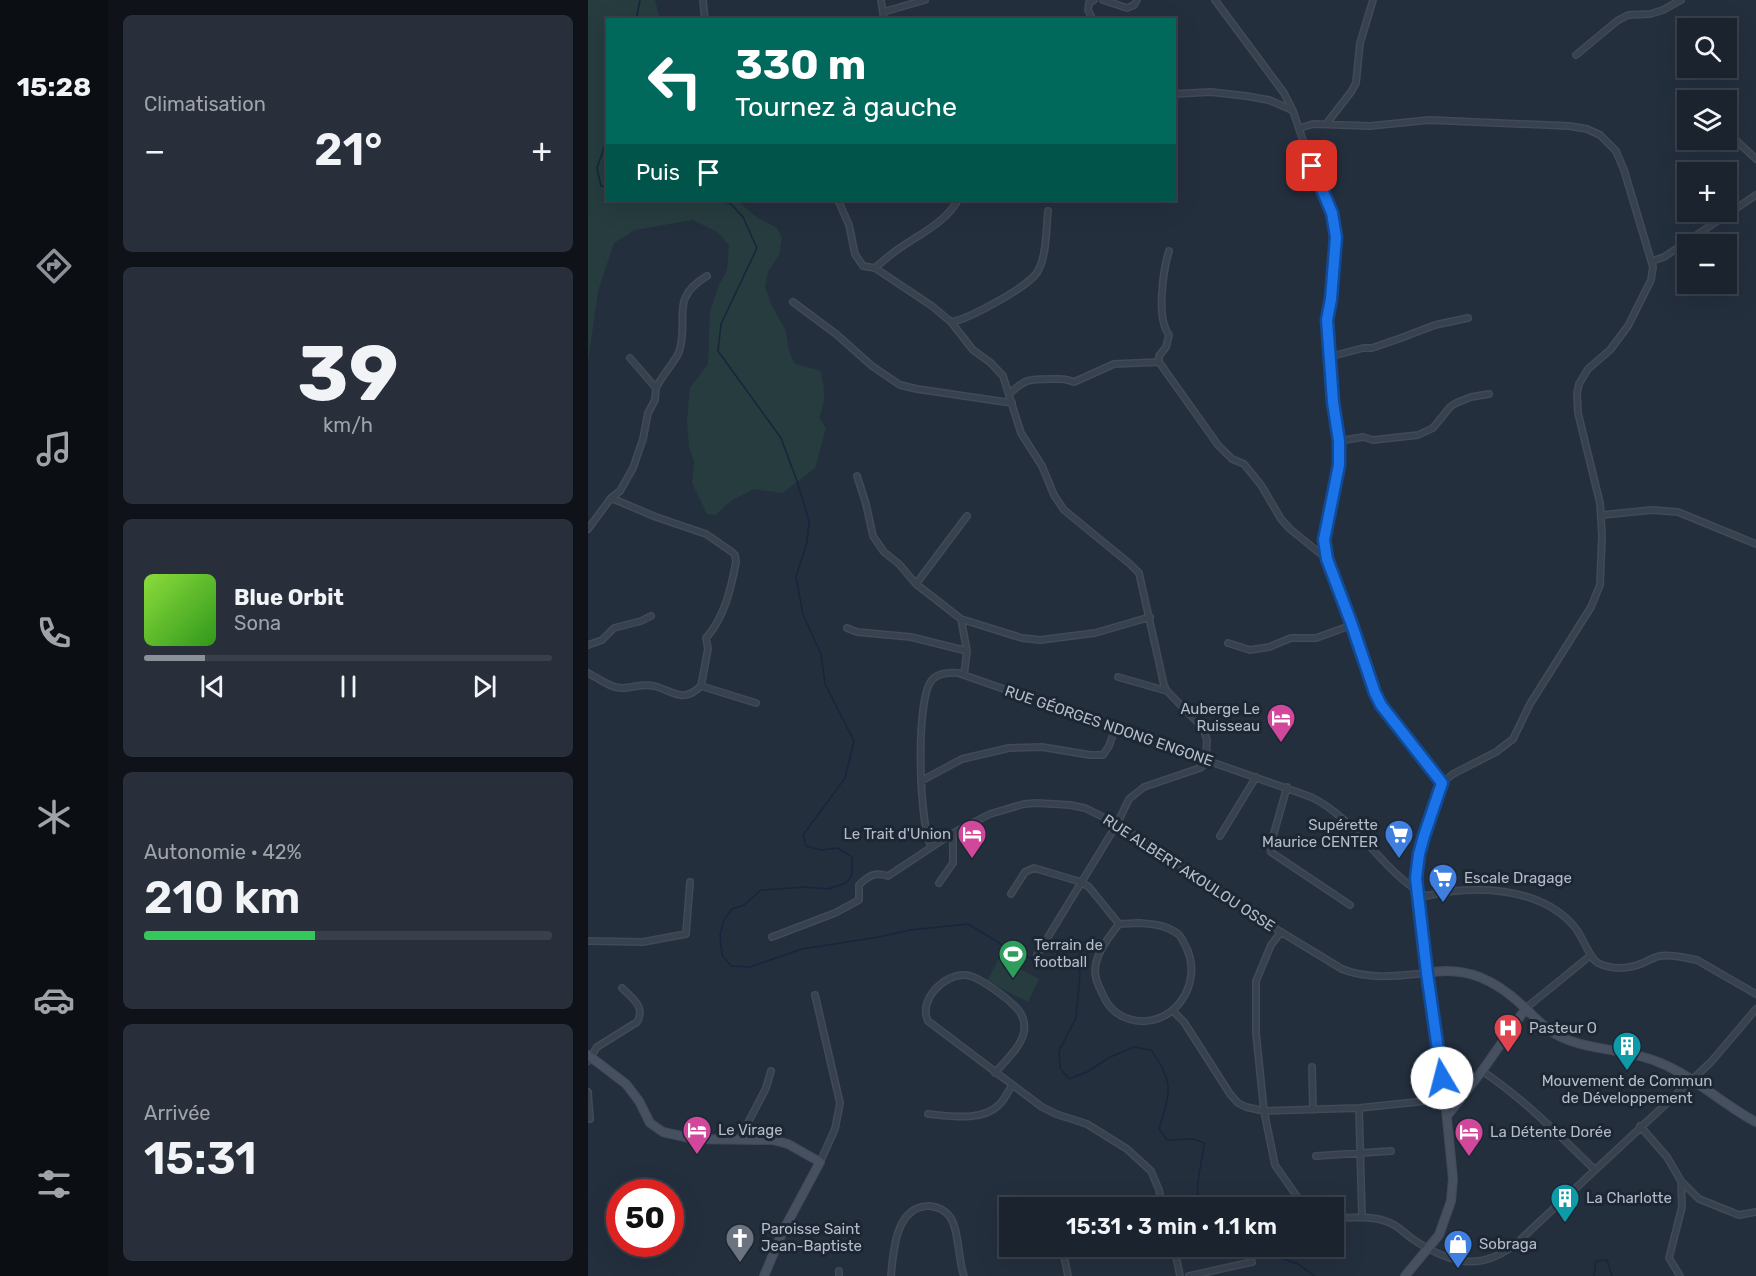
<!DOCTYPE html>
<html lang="fr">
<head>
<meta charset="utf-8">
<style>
	body { margin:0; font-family:Rubik,sans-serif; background:#282f3a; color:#f1f3f6; height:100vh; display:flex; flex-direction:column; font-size:22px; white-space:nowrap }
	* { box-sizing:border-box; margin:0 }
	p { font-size:20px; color:#a0a4aa }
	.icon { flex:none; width:33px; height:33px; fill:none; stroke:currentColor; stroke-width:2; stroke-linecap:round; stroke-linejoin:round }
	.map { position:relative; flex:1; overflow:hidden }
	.drawer { display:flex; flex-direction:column; gap:15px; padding:15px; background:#0f1319; width:480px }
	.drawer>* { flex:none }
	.hud { position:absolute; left:18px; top:18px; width:570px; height:183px; border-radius:0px; box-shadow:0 6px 24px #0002,0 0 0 2px #39404a; background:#00695c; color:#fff; overflow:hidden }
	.fabs { position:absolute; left:1089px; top:18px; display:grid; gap:12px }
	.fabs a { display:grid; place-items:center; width:60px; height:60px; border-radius:0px; background:#1b232e; box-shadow:0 6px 24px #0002,0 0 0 2px #39404a; font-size:30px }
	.speed { position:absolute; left:18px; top:1179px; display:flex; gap:12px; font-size:30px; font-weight:700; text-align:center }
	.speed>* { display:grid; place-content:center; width:78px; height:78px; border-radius:50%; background:#1b232e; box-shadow:0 6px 24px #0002,0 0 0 2px #39404a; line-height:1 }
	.speed .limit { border:9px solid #d22; background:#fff; color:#111 }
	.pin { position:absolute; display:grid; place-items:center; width:51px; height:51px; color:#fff; margin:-26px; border-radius:12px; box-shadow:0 3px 9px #0006 }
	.me { position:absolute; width:66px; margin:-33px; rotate:352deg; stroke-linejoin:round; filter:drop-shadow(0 0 4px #0008) }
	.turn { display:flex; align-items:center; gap:21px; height:126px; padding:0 30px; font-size:27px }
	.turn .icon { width:78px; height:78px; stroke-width:2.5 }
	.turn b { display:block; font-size:42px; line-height:51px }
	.then { display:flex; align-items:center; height:57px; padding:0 30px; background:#0003; gap:12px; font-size:22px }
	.big { font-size:45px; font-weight:600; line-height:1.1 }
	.drawer .card { flex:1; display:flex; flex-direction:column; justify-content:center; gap:9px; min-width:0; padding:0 21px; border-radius:9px; background:#282f3a }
	.drawer .dial { align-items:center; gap:0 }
	.dial b { font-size:78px; line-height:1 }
	.song { display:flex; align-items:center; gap:18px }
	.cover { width:72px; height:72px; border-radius:9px; background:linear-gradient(135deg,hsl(90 70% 55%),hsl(110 70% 35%)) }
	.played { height:6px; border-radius:3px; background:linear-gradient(90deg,#8c9099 15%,#39404a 15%) }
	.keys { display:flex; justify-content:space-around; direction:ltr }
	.heat { display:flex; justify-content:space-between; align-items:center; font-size:33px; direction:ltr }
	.charge { height:9px; border-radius:4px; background:linear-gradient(90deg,#34c759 42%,#39404a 0) }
	.trip { position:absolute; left:411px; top:1197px; width:345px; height:60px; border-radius:0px; background:#1b232e; box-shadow:0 6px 24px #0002,0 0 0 2px #39404a; font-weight:600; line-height:60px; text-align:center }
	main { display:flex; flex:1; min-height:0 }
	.tabs { display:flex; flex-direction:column; width:108px; justify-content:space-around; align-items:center; background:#0b0e12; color:#a0a4aa }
	.tabs .icon { width:42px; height:42px }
	.tabs .selected { color:#8c9099 }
	.tabs b { font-size:27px; color:#f1f3f6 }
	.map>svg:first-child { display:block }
	.green { fill:#263c3f }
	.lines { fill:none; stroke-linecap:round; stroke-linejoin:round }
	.stream { stroke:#17263c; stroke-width:1.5 }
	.street-casing { stroke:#414a57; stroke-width:8 }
	.secondary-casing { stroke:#414a57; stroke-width:10 }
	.street { stroke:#38414e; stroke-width:5 }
	.secondary { stroke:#465061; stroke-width:8 }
	.route-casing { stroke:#114b97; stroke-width:15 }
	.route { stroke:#1a73e8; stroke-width:10 }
	.labels { text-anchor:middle; stroke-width:6; stroke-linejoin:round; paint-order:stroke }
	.poi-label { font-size:15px; fill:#b4bcc9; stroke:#1d2633; text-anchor:start }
	.street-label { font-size:15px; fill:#b4bcc9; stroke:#1d2633 }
</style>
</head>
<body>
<main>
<nav class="tabs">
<b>15:28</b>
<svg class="icon selected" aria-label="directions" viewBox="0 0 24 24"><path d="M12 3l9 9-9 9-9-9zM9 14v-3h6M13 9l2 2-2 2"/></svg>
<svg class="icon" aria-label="music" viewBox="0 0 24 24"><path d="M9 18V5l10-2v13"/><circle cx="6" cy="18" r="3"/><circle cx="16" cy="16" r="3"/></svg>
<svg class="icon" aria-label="phone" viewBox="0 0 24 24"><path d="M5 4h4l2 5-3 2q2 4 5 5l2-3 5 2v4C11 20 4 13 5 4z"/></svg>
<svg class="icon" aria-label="climate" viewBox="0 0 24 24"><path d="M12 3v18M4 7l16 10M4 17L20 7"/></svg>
<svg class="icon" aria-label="car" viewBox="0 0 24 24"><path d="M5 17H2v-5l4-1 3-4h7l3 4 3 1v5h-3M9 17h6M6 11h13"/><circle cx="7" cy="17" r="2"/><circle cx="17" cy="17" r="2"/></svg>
<svg class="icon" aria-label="filters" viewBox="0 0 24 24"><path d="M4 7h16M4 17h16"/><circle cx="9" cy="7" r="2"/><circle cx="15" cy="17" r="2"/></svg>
</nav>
<section class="drawer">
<div class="card"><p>Climatisation</p>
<div class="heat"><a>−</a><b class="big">21°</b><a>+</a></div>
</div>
<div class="card dial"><b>39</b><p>km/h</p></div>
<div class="card">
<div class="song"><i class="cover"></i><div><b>Blue Orbit</b><p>Sona</p></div></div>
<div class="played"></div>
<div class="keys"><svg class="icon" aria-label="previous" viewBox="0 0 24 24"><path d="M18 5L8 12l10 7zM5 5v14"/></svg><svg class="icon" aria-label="pause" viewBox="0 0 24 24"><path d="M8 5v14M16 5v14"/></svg><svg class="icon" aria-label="next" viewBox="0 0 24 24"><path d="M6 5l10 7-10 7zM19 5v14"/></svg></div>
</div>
<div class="card"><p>Autonomie · 42%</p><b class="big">210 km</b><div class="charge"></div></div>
<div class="card"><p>Arrivée</p><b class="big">15:31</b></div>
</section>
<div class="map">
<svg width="1168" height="1276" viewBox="0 0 1168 1276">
	<rect width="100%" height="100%" fill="#242f3e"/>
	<path class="green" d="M0,0H67L72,19L20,20V200H148L170,218L189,228L194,238L191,255L180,272L177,287L184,306L198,331L201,351L207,364L233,371C236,388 239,401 231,417L238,428L227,468L195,493L165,489L143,501L128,515L119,514L104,483L106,461L101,447L99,420L102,388L120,364L122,311L131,285L139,270L141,246L131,233L105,220L47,230L26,243L10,291L0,362Z
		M411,958L451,979L440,1002L399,981Z"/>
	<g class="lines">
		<path class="stream" d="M48,20L52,0
			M20,136L9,168L13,186L20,187
			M118,200L142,203L155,217L169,248L133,324L130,351L193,438L209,481L221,521L219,542L208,577L215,615L233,654L237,684L266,741L257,778L215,835L218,846L233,850L250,848L264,857V875L258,883L240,889L217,887L173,890L156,905L144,909L136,920L132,935L134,955L143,966L162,967L214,949L291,937L322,930L380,924L431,955L452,960L472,958L489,962L492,974L488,1018L471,1051L472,1068L481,1079L499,1072L522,1057L546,1047L563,1050C587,1083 582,1092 571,1129L579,1140L605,1139L616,1143C615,1164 604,1187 613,1208
			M677,1246L690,1257L710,1264L726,1276
			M1006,1276L1008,1261L1019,1260L1024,1276"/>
		<g class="street-casing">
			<path id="street" d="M115,0L117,20
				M293,0L296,20
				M515,0L539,8L546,5L549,0
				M627,0L696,93L705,111L721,158L744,213L746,226L748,237L743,299L739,320L745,402L751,441V465L736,540L739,559L793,705L854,783
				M295,12L337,0
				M505,20L500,10L501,3L506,0
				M988,55L1029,21L1040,15L1062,14L1075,10L1093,0
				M586,94L623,92L658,96L681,100L704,110
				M739,123L763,92L768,83L772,43L785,0
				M1138,131L1168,159
				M250,200L261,225L267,254L275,266L287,268L344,306L363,322L385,350L403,363L415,376L433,433L454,466L466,495L476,510L542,564L551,573L576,685L579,691L615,728L619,740L618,760
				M581,251C575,271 568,318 581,335L578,347L571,356V362L630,445L644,459L656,464L673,485L693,519L702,529L739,559
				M1064,261L1076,257L1168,195
				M287,268C293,263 298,258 305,253C327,236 356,225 370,200
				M205,302L248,334L284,366L312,385L329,389L424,403
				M363,322C381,319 442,286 450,271C459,254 458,229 460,211
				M741,357L775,348H784L813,338L847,325L880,318
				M68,388C74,375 87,362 91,352C102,319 80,299 119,276
				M421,394C437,379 441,379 462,379C472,379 476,378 486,382L526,364L571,362
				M751,441L775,437L785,440L830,435L845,428L862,407L868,403L883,397L901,394
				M269,476L278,504L285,536L296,552L311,564L328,584L373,619L434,638L452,640L507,633L562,617
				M1014,515L1064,510L1090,512L1168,544
				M0,529L23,498L32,491L45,468L55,439L60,413L67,400L68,388L42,358
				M328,584L379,516
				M373,619L379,651L376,675
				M259,628L269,632L323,637L379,651
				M640,643L662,650L681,647L703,638H728L764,625
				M0,645L14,640L26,628L53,621L63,616
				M0,673C10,678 22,688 34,688C45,688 55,683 66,686C86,691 94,704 113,686L120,649L118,638C136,618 143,589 148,562L147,555L144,552L118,534L68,517L23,498
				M530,677L579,691
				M113,686L168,703
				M333,781L374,759L421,748L454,747L502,755H515L521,746L527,729
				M699,787L682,847L683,852L762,905
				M632,836L668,777
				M343,846C331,824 327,698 344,680C350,673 362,672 370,673L723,797C769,819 793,871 838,896C885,885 950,886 985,925C994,934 1001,958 1010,963C1024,970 1041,969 1055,963C1061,960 1066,957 1072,956C1083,954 1098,958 1109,960L1168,994
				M351,883L365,863V833
				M423,894L437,872L446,868L493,882L501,887L531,924
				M551,923C565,924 578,925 590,934C593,936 595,941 597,945C618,983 584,1032 541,1019C528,1015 520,1007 515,995C513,990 509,984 508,978C503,959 520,938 531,924Z
				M693,932L683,945L668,981V1033L676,1111L687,1165L717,1208
				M184,937L247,913L271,900V885C281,875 287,872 300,876L365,833L402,814L436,804L449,803L482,805L497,808L529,824L693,932L754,969C782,980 809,976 839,973L829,891L830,862L835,836L854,783L865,774L908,752L925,739L942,704L1003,607L1012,585L1014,536L1012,503L990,413L989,393L991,384L1000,369L1022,350L1040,326L1063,280L1065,267L1036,170L1028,151L1012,135L999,129L981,126L841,120L782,126L725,124L712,128
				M0,941L55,942L98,934L102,882
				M449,955L529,824L541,799L556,787L612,768L621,761
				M227,995L252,1103L247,1129L232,1162
				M938,1008L1003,955
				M585,1011L596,1022L642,1094L650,1103L658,1107L676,1111L771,1108L857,1099
				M0,1061L9,1047L49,1022C58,1007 44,998 34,988
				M724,1067L725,1110
				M894,1071C936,1099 971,1135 1007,1170
				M407,1073C417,1061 433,1047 436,1032C437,1026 436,1019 433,1014C427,1003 390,975 377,975C356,974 330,1000 340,1021L454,1107L468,1114L499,1124L539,1149L563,1171L571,1190L575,1208
				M0,1092L2,1119
				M771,1108L774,1217
				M340,1114C362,1116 393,1122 411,1105C416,1100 420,1092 424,1085
				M1052,1126L1079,1157L1093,1181L1111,1199L1151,1215L1168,1212
				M151,1140L178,1088L183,1071
				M728,1156L803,1151
				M746,1217C764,1219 783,1215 800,1222C811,1226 817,1234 826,1240C864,1265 895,1272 931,1241L1123,1062L1168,1009
				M474,1246L480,1276
				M586,1246L592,1276
				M251,1276V1271
				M303,1276C305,1251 308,1205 342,1206C350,1207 358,1211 362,1217C371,1229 370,1259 376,1276
				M601,1276L664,1262
				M1092,1276L1081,1258L1094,1207L1093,1181"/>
		</g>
		<g class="secondary-casing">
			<path id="secondary" d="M0,1055L38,1084L51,1101L62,1123L75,1132L106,1139L185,1140L200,1144L232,1162L195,1231L176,1276
				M859,1116L894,1071L938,1008
				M817,1276L851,1235L863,1201L865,1179L857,1099L839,973C879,965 909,981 937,1008C949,1019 958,1030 973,1037C1003,1051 1039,1049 1070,1062C1106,1076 1134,1104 1168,1122"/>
		</g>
		<use href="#street" class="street"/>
		<use href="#secondary" class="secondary"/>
	</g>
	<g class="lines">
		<g class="route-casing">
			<path id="route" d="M724,166L744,213L748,237L743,299L739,320L745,402L751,441V465L736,540L739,559L764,625L787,693L793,705L854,783L836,836L831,854L828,878L839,973L854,1078"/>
		</g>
		<use href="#route" class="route"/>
	</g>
	<defs>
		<g id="hotel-pin" transform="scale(1.5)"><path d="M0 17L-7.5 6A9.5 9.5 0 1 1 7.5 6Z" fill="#d1479c" stroke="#1d2633"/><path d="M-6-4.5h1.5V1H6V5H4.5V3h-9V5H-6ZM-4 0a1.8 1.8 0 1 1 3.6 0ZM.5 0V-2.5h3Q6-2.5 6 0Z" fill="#fff"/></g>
		<g id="supermarket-pin" transform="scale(1.5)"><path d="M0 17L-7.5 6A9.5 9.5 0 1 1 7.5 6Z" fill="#3f7fe0" stroke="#1d2633"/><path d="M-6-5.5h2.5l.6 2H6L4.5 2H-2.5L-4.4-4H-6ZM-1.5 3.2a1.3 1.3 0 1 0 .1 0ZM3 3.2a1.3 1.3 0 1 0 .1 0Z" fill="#fff"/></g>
		<g id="stadium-pin" transform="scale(1.5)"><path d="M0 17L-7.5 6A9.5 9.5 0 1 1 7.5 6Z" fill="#2e9e5b" stroke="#1d2633"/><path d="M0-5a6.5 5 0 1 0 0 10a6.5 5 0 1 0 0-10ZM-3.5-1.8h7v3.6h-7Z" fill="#fff"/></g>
		<g id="hospital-pin" transform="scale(1.5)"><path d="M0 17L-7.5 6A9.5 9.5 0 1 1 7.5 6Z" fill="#e0444e" stroke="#1d2633"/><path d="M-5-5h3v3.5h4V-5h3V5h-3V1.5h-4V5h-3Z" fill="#fff"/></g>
		<g id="building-pin" transform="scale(1.5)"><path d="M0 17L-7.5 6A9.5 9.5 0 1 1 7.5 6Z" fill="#0f9aa8" stroke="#1d2633"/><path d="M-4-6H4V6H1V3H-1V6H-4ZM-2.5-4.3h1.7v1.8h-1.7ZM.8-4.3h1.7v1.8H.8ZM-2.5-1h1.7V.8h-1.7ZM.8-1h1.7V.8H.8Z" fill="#fff"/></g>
		<g id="church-pin" transform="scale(1.5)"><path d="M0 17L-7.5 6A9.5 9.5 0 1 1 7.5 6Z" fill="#6b7280" stroke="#1d2633"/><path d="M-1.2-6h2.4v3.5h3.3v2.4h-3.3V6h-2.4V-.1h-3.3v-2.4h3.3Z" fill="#fff"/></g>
		<g id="shop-pin" transform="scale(1.5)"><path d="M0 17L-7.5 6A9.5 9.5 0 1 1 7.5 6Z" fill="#3f7fe0" stroke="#1d2633"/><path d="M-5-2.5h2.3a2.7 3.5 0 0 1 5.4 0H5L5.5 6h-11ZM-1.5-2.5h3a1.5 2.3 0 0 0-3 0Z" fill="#fff"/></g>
	</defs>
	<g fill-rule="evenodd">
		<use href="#hotel-pin" x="693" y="718"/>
		<use href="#hotel-pin" x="384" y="834"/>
		<use href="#supermarket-pin" x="811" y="834"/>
		<use href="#supermarket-pin" x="855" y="878"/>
		<use href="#stadium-pin" x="425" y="954"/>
		<use href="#hospital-pin" x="920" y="1028"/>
		<use href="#building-pin" x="1039" y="1046"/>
		<use href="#hotel-pin" x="109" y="1130"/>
		<use href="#hotel-pin" x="881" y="1132"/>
		<use href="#building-pin" x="977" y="1198"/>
		<use href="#church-pin" x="152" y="1238"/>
		<use href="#shop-pin" x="870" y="1244"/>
	</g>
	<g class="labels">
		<g class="poi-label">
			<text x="672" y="714" text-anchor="end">Auberge Le<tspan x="672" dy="17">Ruisseau</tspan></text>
			<text x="790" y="830" text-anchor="end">Supérette<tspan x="790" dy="17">Maurice CENTER</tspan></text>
			<text x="363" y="839" text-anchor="end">Le Trait d'Union</text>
			<text x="876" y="883">Escale Dragage</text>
			<text x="446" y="950">Terrain de<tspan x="446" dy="17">football</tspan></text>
			<text x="941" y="1033">Pasteur O</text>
			<text x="1039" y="1086" text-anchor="middle">Mouvement de Commun<tspan x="1039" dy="17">de Développement</tspan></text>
			<text x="130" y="1135">Le Virage</text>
			<text x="902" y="1137">La Détente Dorée</text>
			<text x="998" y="1203">La Charlotte</text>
			<text x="173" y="1234">Paroisse Saint<tspan x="173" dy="17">Jean-Baptiste</tspan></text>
			<text x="891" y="1249">Sobraga</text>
		</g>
		<g class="street-label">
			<text transform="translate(521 726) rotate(19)" y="5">RUE GÉORGES NDONG ENGONE</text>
			<text transform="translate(601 873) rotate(33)" y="5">RUE ALBERT AKOULOU OSSE</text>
		</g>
	</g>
</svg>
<div class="fabs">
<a><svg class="icon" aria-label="search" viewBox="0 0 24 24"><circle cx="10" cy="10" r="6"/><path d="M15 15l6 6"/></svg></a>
<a><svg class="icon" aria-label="layers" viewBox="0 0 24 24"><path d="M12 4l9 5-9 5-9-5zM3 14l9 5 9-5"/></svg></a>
<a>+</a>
<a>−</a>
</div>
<div class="speed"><div class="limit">50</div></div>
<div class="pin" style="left:724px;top:166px;background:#d93025"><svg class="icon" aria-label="arrive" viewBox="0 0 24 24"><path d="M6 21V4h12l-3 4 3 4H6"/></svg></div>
<svg class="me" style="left:854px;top:1078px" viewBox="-20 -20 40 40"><circle r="19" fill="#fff"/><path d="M0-13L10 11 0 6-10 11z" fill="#1a73e8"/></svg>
<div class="trip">15:31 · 3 min · 1.1 km</div>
<div class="hud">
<div class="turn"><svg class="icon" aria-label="left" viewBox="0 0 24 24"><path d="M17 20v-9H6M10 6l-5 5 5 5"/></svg><div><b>330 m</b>Tournez à gauche</div></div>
<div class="then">Puis<svg class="icon" aria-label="arrive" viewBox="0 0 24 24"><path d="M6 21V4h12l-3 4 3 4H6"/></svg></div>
</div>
</div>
</main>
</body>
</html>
